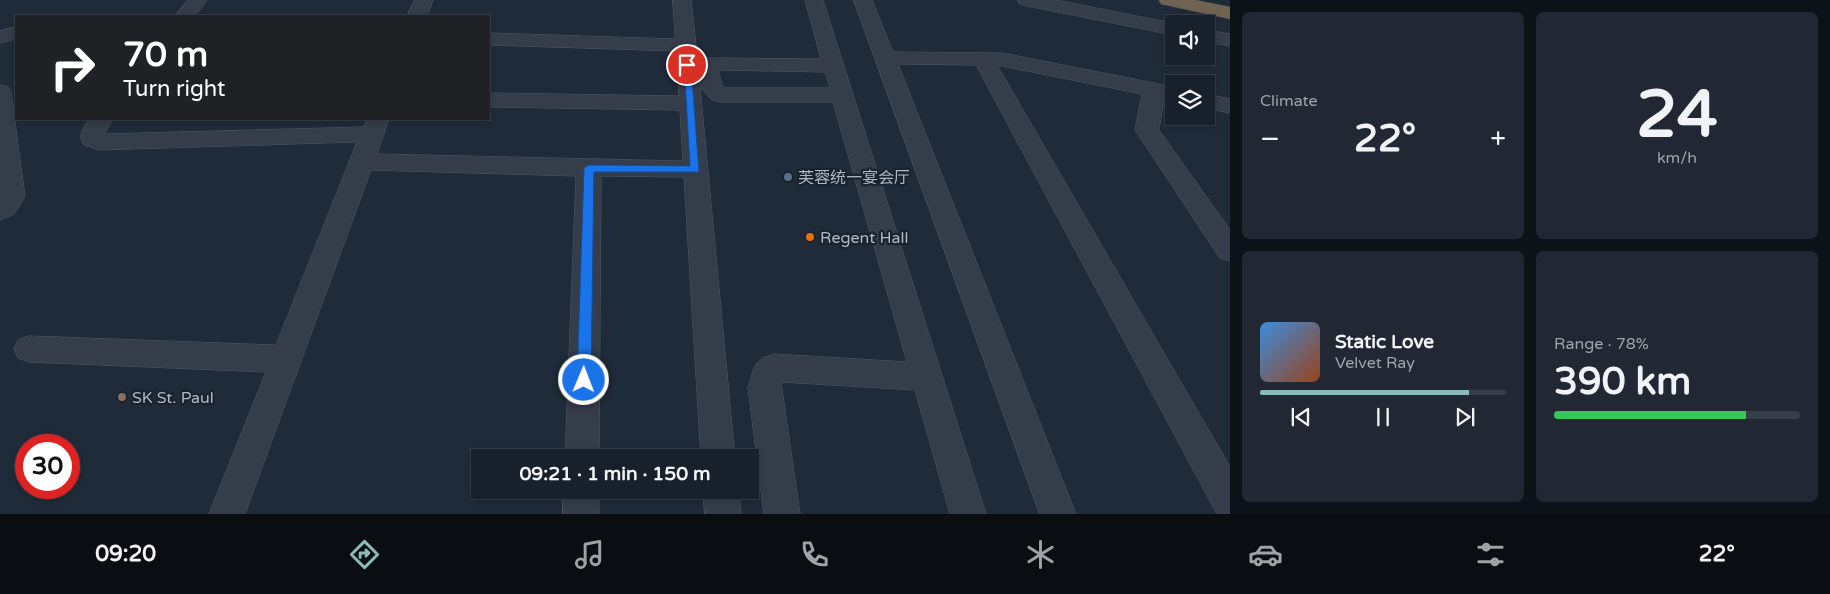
<!DOCTYPE html>
<html lang="en">
<head>
<meta charset="utf-8">
<style>
	body { margin:0; font-family:"Varela Round","Noto Sans SC",sans-serif; background:#212833; color:#f1f3f6; height:100vh; display:flex; flex-direction:column; font-size:19px; white-space:nowrap }
	* { box-sizing:border-box; margin:0 }
	p { font-size:16px; color:#9fa3a9 }
	.icon { flex:none; width:28px; height:28px; fill:none; stroke:currentColor; stroke-width:2; stroke-linecap:round; stroke-linejoin:round }
	.map { position:relative; flex:1; overflow:hidden }
	.drawer { display:flex; flex-direction:column; gap:12px; padding:12px; background:#0d1218; width:600px }
	.drawer>* { flex:none }
	.hud { position:absolute; left:15px; top:15px; width:475px; height:105px; border-radius:0px; box-shadow:0 2px 8px #0003,0 0 0 1px #363e47; background:#202124; color:#fff; overflow:hidden }
	.fabs { position:absolute; left:1165px; top:15px; display:grid; gap:10px }
	.fabs a { display:grid; place-items:center; width:50px; height:50px; border-radius:0px; background:#18202b; box-shadow:0 2px 8px #0003,0 0 0 1px #363e47; font-size:25px }
	.speed { position:absolute; left:15px; top:434px; display:flex; gap:10px; font-size:25px; font-weight:700; text-align:center }
	.speed>* { display:grid; place-content:center; width:65px; height:65px; border-radius:50%; background:#18202b; box-shadow:0 2px 8px #0003,0 0 0 1px #363e47; line-height:1 }
	.speed .limit { border:8px solid #d22; background:#fff; color:#111 }
	.pin { position:absolute; display:grid; place-items:center; width:42px; height:42px; color:#fff; margin:-21px; border:2px solid #fff; border-radius:50%; box-shadow:0 1px 5px #0007 }
	.me { position:absolute; width:55px; margin:-28px; rotate:1deg; stroke-linejoin:round; filter:drop-shadow(0 0 4px #0008) }
	.turn { display:flex; align-items:center; gap:18px; height:105px; padding:0 25px; font-size:22px }
	.turn .icon { width:65px; height:65px; stroke-width:2.5 }
	.turn b { display:block; font-size:35px; line-height:42px }
	.big { font-size:38px; font-weight:800; line-height:1.1 }
	.drawer .card { flex:1; display:flex; flex-direction:column; justify-content:center; gap:8px; min-width:0; padding:0 18px; border-radius:8px; background:#212833 }
	.drawer .dial { align-items:center; gap:0 }
	.dial b { font-size:65px; line-height:1 }
	.song { display:flex; align-items:center; gap:15px }
	.cover { width:60px; height:60px; border-radius:8px; background:linear-gradient(135deg,hsl(210 70% 55%),hsl(20 70% 35%)) }
	.played { height:5px; border-radius:2px; background:linear-gradient(90deg,#8bbbb9 85%,#363e47 85%) }
	.keys { display:flex; justify-content:space-around; direction:ltr }
	.heat { display:flex; justify-content:space-between; align-items:center; font-size:28px; direction:ltr }
	.charge { height:8px; border-radius:4px; background:linear-gradient(90deg,#34c759 78%,#363e47 0) }
	.drawer .tiles { flex:1; display:grid; gap:12px; grid-template-columns:repeat(2,1fr) }
	.trip { position:absolute; left:471px; top:449px; width:288px; height:50px; border-radius:0px; background:#18202b; box-shadow:0 2px 8px #0003,0 0 0 1px #363e47; font-weight:800; line-height:50px; text-align:center }
	.menu { display:flex; height:80px; justify-content:space-around; align-items:center; background:#0a0d11; color:#9fa3a9 }
	.menu .icon { width:35px; height:35px }
	.menu .active { color:#8bbbb9 }
	.menu b { font-size:22px; color:#f1f3f6 }
	main { display:flex; flex:1; min-height:0 }
	.map>svg:first-child { display:block }
	.lines { fill:none; stroke-linecap:round; stroke-linejoin:round }
	.minor-casing { stroke:#4f5864; stroke-width:1 }
	.highway-casing { stroke:#3f4854; stroke-width:1 }
	.minor { fill:#343d49; fill-rule:evenodd }
	.highway { fill:#706351; fill-rule:evenodd }
	.route { fill:#1a73e8; stroke:#114b97 }
	.service-dot { fill:#5c6f8a; stroke:#1a222e; stroke-width:2 }
	.food-dot { fill:#e8710a; stroke:#1a222e; stroke-width:2 }
	.education-dot { fill:#8d6e63; stroke:#1a222e; stroke-width:2 }
	.labels { text-anchor:middle; stroke-width:4.5; stroke-linejoin:round; paint-order:stroke }
	.poi-label { font-size:16px; fill:#afb8c6; stroke:#1a222e; text-anchor:start }
</style>
</head>
<body>
<main>
<div class="map">
<svg width="1230" height="514" viewBox="0 0 1230 514">
	<rect width="100%" height="100%" fill="#202b39"/>
	<g class="lines">
		<g class="minor-casing">
			<path id="minor" d="M188,0H207L195,16H175Z
				M415,0H433L427,16H407Z
				M673,0H691L698,63L701,60L708,58L821,59L805,0H823L986,514H950L915,390L781,382L800,514H764L748,387L755,365L763,358L774,354L907,362L833,102H720L712,100L700,87L735,458H701L684,177L601,176L599,458H565L576,176L371,170L245,514H209L266,372L29,362L18,358L14,349L18,340L29,336L276,345L357,142L99,150L84,145C77,135 83,127 90,119H113L104,134L364,127L367,119H389L377,154L683,161L680,110L489,107V93L679,96L676,51L489,45V33L675,39ZM719,70L825,72L830,88H726L722,85Z
				M854,0H872L893,52L1002,53L1174,87V101L1164,99L1159,130L1230,230V261L1220,258L1135,130L1142,94L997,65L1230,467V514H1217L976,65L898,64L1076,514H1040Z
				M1018,0H1056L1177,24H1174V35L1027,6L1020,4Z
				M16,27V39L0,43V31Z
				M1206,30L1230,34V46L1206,42Z
				M0,85L8,87L11,92L25,197L14,214L0,220Z
				M1206,94L1230,99V113L1206,108Z
				M563,490H599V514H563Z
				M703,490H739L741,514H705Z"/>
		</g>
		<g class="highway-casing">
			<path id="highway" d="M1159,0H1195L1230,7V19L1161,4Z"/>
		</g>
		<use href="#minor" class="minor"/>
		<use href="#highway" class="highway"/>
	</g>
	<path class="route" d="M684,63L691,65L699,172H594L591,380L589,384L584,386L579,384L577,380L584,168L589,165L690,166Z"/>
	<circle class="service-dot" cx="788" cy="177" r="5"/>
	<circle class="food-dot" cx="810" cy="237" r="5"/>
	<circle class="education-dot" cx="122" cy="397" r="5"/>
	<g class="labels">
		<g class="poi-label">
			<text x="798" y="183">芙蓉统一宴会厅</text>
			<text x="820" y="243">Regent Hall</text>
			<text x="132" y="403">SK St. Paul</text>
		</g>
	</g>
</svg>
<div class="fabs">
<a><svg class="icon" aria-label="sound" viewBox="0 0 24 24"><path d="M4 9h4l5-4v14l-5-4H4zM17 9q2 3 0 6"/></svg></a>
<a><svg class="icon" aria-label="layers" viewBox="0 0 24 24"><path d="M12 4l9 5-9 5-9-5zM3 14l9 5 9-5"/></svg></a>
</div>
<div class="speed"><div class="limit">30</div></div>
<div class="pin" style="left:687px;top:65px;background:#d93025"><svg class="icon" aria-label="arrive" viewBox="0 0 24 24"><path d="M6 21V4h12l-3 4 3 4H6"/></svg></div>
<svg class="me" style="left:584px;top:380px" viewBox="-20 -20 40 40"><circle r="17" fill="#1a73e8" stroke="#fff" stroke-width="3"/><path d="M0-11L8 9 0 5-8 9z" fill="#fff"/></svg>
<div class="trip">09:21 · 1 min · 150 m</div>
<div class="hud">
<div class="turn"><svg class="icon" aria-label="right" viewBox="0 0 24 24"><path d="M7 20v-9h11M14 6l5 5-5 5"/></svg><div><b>70 m</b>Turn right</div></div>
</div>
</div>
<section class="drawer">
<div class="tiles">
<div class="card"><p>Climate</p>
<div class="heat"><a>−</a><b class="big">22°</b><a>+</a></div>
</div>
<div class="card dial"><b>24</b><p>km/h</p></div>
<div class="card">
<div class="song"><i class="cover"></i><div><b>Static Love</b><p>Velvet Ray</p></div></div>
<div class="played"></div>
<div class="keys"><svg class="icon" aria-label="previous" viewBox="0 0 24 24"><path d="M18 5L8 12l10 7zM5 5v14"/></svg><svg class="icon" aria-label="pause" viewBox="0 0 24 24"><path d="M8 5v14M16 5v14"/></svg><svg class="icon" aria-label="next" viewBox="0 0 24 24"><path d="M6 5l10 7-10 7zM19 5v14"/></svg></div>
</div>
<div class="card"><p>Range · 78%</p><b class="big">390 km</b><div class="charge"></div></div>
</div>
</section>
</main>
<nav class="menu">
<b>09:20</b>
<svg class="icon active" aria-label="directions" viewBox="0 0 24 24"><path d="M12 3l9 9-9 9-9-9zM9 14v-3h6M13 9l2 2-2 2"/></svg>
<svg class="icon" aria-label="music" viewBox="0 0 24 24"><path d="M9 18V5l10-2v13"/><circle cx="6" cy="18" r="3"/><circle cx="16" cy="16" r="3"/></svg>
<svg class="icon" aria-label="phone" viewBox="0 0 24 24"><path d="M5 4h4l2 5-3 2q2 4 5 5l2-3 5 2v4C11 20 4 13 5 4z"/></svg>
<svg class="icon" aria-label="climate" viewBox="0 0 24 24"><path d="M12 3v18M4 7l16 10M4 17L20 7"/></svg>
<svg class="icon" aria-label="car" viewBox="0 0 24 24"><path d="M5 17H2v-5l4-1 3-4h7l3 4 3 1v5h-3M9 17h6M6 11h13"/><circle cx="7" cy="17" r="2"/><circle cx="17" cy="17" r="2"/></svg>
<svg class="icon" aria-label="filters" viewBox="0 0 24 24"><path d="M4 7h16M4 17h16"/><circle cx="9" cy="7" r="2"/><circle cx="15" cy="17" r="2"/></svg>
<b>22°</b>
</nav>
</body>
</html>
